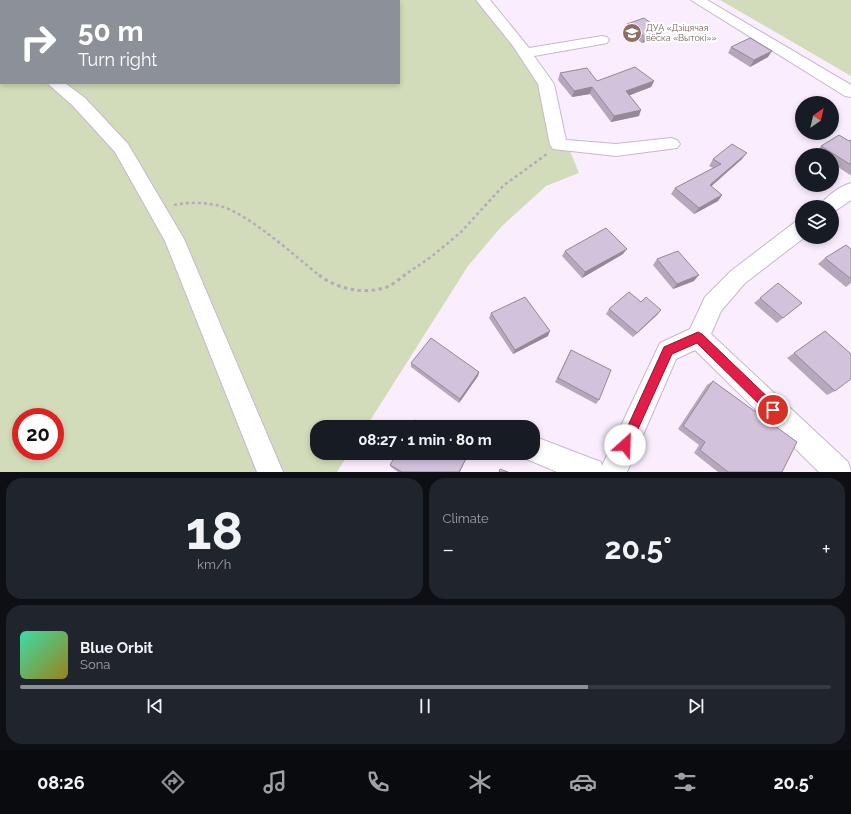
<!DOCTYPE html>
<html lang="en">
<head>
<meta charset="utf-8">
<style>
	body { margin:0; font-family:Raleway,sans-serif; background:#20242c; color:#f1f3f6; height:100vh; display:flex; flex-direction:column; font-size:15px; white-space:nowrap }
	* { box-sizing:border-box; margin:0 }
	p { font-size:13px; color:#9ea1a6 }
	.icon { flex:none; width:22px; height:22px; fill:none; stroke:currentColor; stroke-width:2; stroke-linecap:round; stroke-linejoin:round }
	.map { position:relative; height:472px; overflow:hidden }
	.details { display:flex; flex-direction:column; gap:6px; padding:6px; background:#0d0f14; flex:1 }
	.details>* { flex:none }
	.top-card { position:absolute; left:0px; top:0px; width:400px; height:84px; box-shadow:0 2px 6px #0003; background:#8c9099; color:#fff; overflow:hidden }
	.needle { width:26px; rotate:34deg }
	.tools { position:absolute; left:795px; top:96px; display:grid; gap:8px }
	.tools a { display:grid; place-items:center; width:44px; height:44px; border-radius:50%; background:#171b24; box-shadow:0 2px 6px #0003; font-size:20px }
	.speed { position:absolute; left:12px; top:408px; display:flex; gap:8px; font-size:20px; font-weight:700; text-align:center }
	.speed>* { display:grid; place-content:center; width:52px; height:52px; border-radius:50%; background:#171b24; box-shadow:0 2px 6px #0003; line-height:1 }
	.speed .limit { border:6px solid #d22; background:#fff; color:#111 }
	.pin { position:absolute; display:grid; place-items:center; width:34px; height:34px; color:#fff; margin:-17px; border:2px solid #fff; border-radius:50%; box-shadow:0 1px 4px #0007 }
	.me { position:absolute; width:44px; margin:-22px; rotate:25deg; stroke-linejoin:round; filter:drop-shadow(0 0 3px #0008) }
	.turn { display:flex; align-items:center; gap:14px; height:84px; padding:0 12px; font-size:18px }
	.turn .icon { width:52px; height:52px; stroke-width:2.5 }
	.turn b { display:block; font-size:28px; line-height:34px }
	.big { font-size:30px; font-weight:700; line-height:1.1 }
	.details .widget { flex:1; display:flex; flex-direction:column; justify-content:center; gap:6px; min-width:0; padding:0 14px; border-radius:16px; background:#20242c }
	.details .dial { align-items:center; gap:0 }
	.dial b { font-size:52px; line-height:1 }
	.song { display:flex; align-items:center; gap:12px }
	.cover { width:48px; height:48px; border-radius:6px; background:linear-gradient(135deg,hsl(160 70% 55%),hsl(50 70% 35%)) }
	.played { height:4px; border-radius:2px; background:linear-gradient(90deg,#8c9099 70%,#363941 70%) }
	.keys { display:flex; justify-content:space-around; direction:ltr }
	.heat { display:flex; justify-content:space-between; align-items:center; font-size:22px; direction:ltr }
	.details .tiles { flex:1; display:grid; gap:6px; grid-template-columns:1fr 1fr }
	.widget:last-child { grid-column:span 2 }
	.trip { position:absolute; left:310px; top:420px; width:230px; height:40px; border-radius:16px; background:#171b24; box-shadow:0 2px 6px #0003; font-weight:700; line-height:40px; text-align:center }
	.tabs { display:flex; height:64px; justify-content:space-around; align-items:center; background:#090b0e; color:#9ea1a6 }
	.tabs .icon { width:28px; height:28px }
	.tabs .current { color:#8c9099 }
	.tabs b { font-size:18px; color:#f1f3f6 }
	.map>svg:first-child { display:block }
	.green { fill:#d2dcba; fill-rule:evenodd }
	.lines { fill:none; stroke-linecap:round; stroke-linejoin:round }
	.minor-casing { stroke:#c9b6ce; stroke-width:2 }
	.path-far1 { stroke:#b5aab8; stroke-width:2.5; stroke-dasharray:3 3; stroke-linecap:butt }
	.path { stroke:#b5aab8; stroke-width:3; stroke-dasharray:3.5 3.5; stroke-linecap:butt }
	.minor { fill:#fff; fill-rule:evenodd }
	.wall { fill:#b5a7bc }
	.shaded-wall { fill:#948899 }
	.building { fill:#d3c2db; stroke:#948899 }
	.route { fill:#e11d48; stroke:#92132f }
	.labels { text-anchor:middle; stroke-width:4; stroke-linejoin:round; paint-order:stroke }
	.far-education-label { font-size:9px; fill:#785e54; stroke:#fff; text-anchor:start }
</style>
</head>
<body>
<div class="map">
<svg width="851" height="472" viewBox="0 0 851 472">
	<rect width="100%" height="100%" fill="#faeefe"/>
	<path class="green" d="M0,0H483L518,43L561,129L579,173L546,186L501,227L468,266L366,427H317V453H349L337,472H0ZM1,1H399V83H1ZM21,417H55V451H21Z
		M720,0H851V76Z"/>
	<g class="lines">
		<g class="minor-casing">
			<path id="minor" d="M476,0H490L529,48L602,36L607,37L609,40L607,43L602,44L534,56L554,84L566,140L616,144L671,138L677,140L680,144L677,148L616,156L553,149L550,145L538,84L513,46Z
				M691,0H707L851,85V97L845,96Z
				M0,37H1V46H0Z
				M47,83H65L85,98L128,144L184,239L283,472H257L165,241L115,152L73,106Z
				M851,183V200L832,213V207H819C825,197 840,186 851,183Z
				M802,220V237H805L745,283L721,311L711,334L848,462L851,472H819L695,350L676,359L627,472H557L524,458L522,453H533V436L601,462L602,466L660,343L690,329L705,297L731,271L795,222Z"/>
		</g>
		<path class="path-far1" d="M174,205C189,202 205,202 220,206C249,214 295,256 320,276
			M403,276L431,257L461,232L504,185L547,154"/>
		<path class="path" d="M319,275C337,289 364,295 387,287C393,285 399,279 405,275"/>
		<use href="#minor" class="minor"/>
	</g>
	<path class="wall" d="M627,24L662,31L659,37L642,43L625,30Z
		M731,47L768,57L750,67L728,53Z
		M560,73L597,81H654L651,87L629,95L639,116L611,122L590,94L572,97L558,80Z
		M851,140V174L850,175L832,163V155H820L816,152L821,146L849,141Z
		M713,159H742L711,186L722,195L718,201L694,214L671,194L675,188L713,168L709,166Z
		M851,249V283L846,287L818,264L825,258Z
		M565,251L623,254L582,278L562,256Z
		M657,259L694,281L673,289L653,265Z
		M760,298L783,318L777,323L754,303Z
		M641,302L661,310L657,315L633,337L606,314L609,309Z
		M491,313L548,336L513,354L489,318Z
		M825,331L835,391L827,395L787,358Z
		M571,350L599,400L596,404L555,382Z
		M411,363L479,372L478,376L459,403L411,367Z
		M713,381L782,472H718L694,453L699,445L678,429L707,385Z
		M469,453L460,472H398L391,467L390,465Z"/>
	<path class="shaded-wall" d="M662,31L659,37L642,43L645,37Z
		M772,51L768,57L750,67L754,60Z
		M654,81L651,87L623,98L626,91Z
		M592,87L590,94L572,97L574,91Z
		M641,110L639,116L611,122L614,116Z
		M747,153L742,159L706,191L710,185Z
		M722,195L718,201L694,214L699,208Z
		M627,249L623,254L582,278L585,272Z
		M699,275L694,281L673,289L677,284Z
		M661,310L657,315L633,337L637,333Z
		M550,331L548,336L513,354L515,350Z
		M479,372L478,376L459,403L460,399Z"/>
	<path class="building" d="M644,18L662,31L645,37L627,24Z
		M750,38L772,51L754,60L731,47Z
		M635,67L654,81L626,91L641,110L614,116L592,87L574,91L560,73L587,68L597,81Z
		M839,135L849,141L851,140V165L821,146Z
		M732,144L747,153L710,185L722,195L699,208L675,188L721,164L713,159Z
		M606,228L627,249L585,272L565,251Z
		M846,245L851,249V279L825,258Z
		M678,251L699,275L677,284L657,259Z
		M778,283L802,303L783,318L760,298Z
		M629,292L641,302L646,297L661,310L637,333L609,309Z
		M525,297L550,331L515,350L491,313Z
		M825,331L851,354V379L835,391L794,353Z
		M431,338L479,372L460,399L411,363Z
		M571,350L611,370L599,400L558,378Z
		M713,381L797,442L782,472H728L700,450L705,442L683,426Z
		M415,420L427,427H411Z
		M397,453H469L459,472H402L390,465Z
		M500,469L508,472H499Z"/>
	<path class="route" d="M698,332L702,334L777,406L779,410L777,414L773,416L769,414L697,343L672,354L629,449L625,451L621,449L619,445L621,441L664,347Z"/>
	<defs>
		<g id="school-disc" transform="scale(1)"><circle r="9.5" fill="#8d6e63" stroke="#fff"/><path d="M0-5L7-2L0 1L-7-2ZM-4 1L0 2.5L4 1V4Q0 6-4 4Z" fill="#fff"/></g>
	</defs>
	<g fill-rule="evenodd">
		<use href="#school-disc" x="632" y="33"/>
	</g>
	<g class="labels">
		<g class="far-education-label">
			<text x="646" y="31">ДУА «Дзіцячая<tspan x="646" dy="10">вёска «Вытокі»»</tspan></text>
		</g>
	</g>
</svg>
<div class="tools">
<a><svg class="needle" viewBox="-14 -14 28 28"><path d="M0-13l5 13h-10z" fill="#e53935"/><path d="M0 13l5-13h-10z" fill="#9ea1a6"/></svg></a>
<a><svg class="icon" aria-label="search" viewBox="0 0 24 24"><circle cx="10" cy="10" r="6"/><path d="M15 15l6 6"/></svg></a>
<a><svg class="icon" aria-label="layers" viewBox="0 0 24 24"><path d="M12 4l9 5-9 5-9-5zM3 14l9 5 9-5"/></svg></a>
</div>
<div class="speed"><div class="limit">20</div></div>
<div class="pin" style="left:773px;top:410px;background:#d93025"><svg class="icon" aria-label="arrive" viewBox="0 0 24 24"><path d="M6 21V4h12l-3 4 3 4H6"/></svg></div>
<svg class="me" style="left:625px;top:445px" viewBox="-20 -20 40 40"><circle r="19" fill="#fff"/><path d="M0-13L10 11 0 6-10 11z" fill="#e11d48"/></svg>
<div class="trip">08:27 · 1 min · 80 m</div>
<div class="top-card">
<div class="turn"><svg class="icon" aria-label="right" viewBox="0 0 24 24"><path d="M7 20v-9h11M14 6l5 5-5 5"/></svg><div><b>50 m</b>Turn right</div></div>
</div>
</div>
<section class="details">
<div class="tiles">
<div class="widget dial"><b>18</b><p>km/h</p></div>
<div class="widget"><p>Climate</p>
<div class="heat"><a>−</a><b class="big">20.5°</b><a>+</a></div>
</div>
<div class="widget">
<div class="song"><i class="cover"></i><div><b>Blue Orbit</b><p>Sona</p></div></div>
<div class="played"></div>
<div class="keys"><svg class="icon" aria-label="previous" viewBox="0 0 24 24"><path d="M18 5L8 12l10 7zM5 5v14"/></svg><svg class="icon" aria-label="pause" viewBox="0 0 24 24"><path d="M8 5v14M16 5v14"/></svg><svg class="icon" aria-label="next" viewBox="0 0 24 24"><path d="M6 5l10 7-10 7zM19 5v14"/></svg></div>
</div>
</div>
</section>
<nav class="tabs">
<b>08:26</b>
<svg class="icon current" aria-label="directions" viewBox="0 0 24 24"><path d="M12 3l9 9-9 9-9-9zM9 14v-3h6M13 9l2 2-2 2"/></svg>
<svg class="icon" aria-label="music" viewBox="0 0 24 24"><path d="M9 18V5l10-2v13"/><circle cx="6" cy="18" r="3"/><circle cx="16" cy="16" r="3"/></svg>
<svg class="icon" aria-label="phone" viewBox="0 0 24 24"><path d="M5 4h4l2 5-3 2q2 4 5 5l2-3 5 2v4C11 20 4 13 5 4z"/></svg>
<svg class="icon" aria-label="climate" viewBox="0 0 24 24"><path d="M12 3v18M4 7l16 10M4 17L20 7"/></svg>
<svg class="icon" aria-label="car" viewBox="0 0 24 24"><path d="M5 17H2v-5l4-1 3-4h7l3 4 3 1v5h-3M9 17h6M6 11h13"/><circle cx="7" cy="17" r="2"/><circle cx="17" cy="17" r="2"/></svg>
<svg class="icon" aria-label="filters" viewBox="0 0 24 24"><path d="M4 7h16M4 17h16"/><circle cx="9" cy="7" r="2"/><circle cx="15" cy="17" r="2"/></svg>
<b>20.5°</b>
</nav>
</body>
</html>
